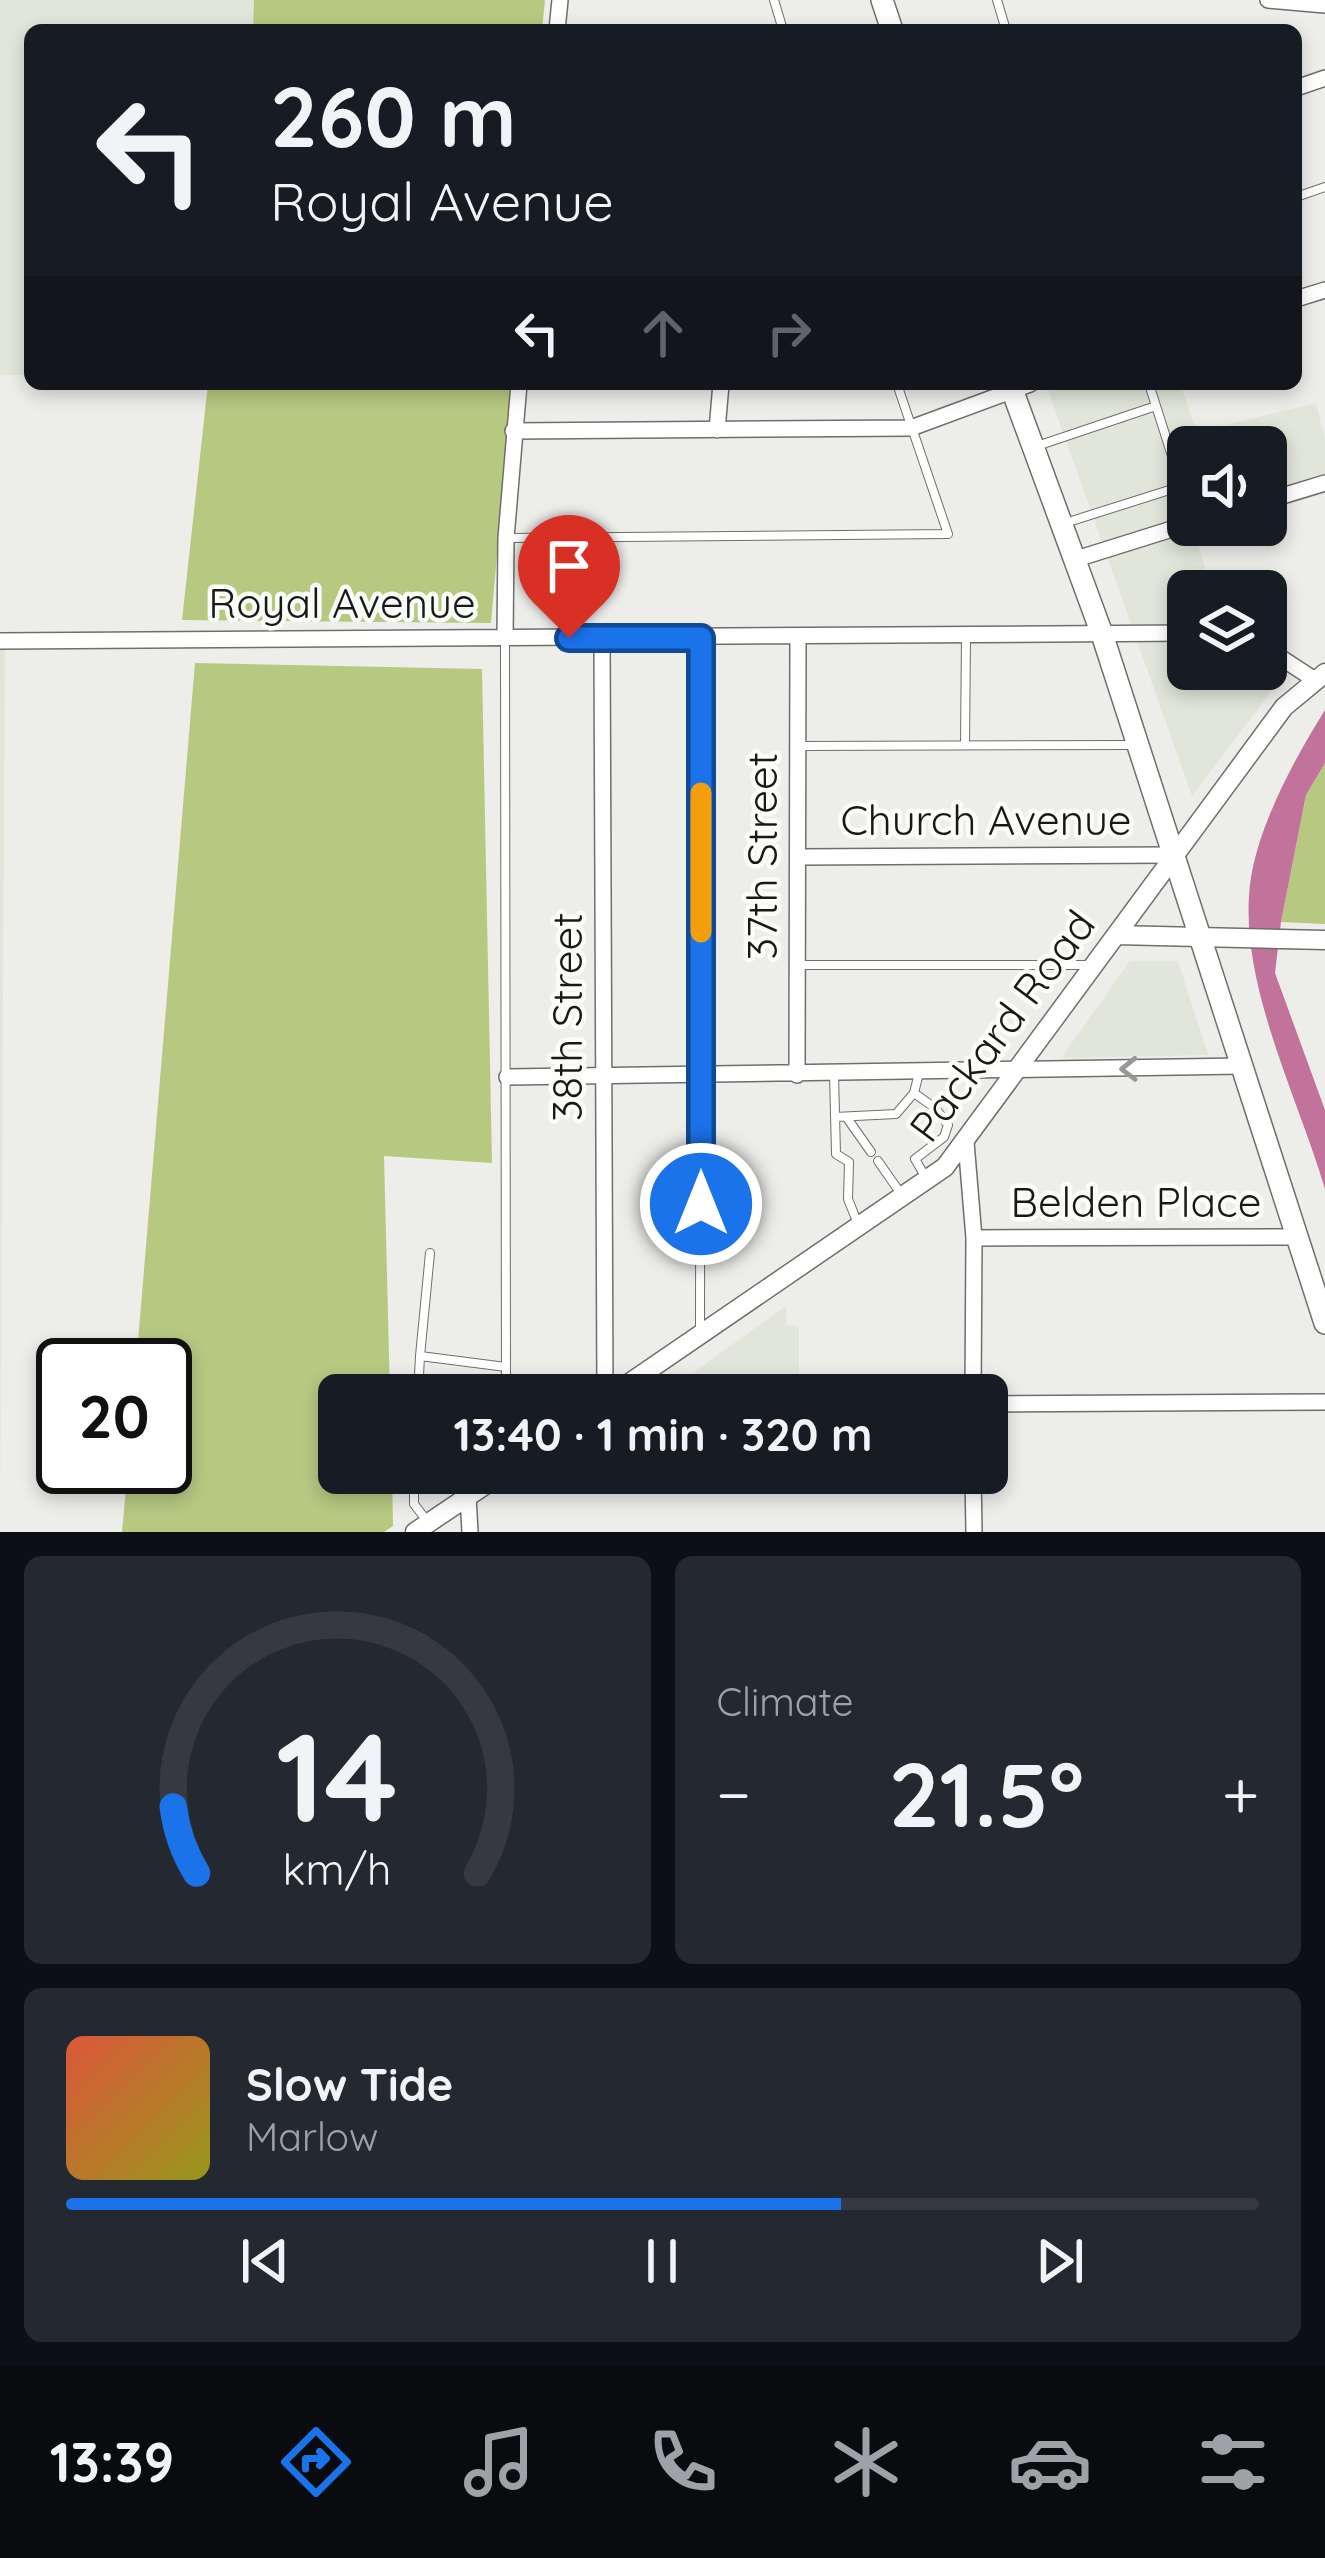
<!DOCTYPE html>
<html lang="en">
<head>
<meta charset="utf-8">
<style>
	body { margin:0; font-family:Quicksand,sans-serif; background:#242831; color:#f1f3f6; height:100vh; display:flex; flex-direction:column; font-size:45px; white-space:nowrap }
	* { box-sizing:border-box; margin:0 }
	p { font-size:39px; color:#9ea1a6 }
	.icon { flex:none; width:66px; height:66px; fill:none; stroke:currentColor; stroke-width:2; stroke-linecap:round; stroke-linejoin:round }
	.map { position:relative; height:1532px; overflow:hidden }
	.panel { display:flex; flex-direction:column; gap:24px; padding:24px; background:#0d0f14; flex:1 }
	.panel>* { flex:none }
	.guide { position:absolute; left:24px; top:24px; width:1278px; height:366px; border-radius:18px; box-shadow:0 6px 18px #0003; background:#171b24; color:#f1f3f6; overflow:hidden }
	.controls { position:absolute; left:1167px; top:426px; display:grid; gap:24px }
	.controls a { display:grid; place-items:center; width:120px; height:120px; border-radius:18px; background:#171b24; box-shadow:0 6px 18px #0003; font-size:60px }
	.speed { position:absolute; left:36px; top:1338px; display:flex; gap:24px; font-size:60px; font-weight:700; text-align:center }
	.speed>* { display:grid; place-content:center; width:156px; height:156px; border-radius:50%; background:#171b24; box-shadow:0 6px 18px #0003; line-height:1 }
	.speed .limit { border:6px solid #111; border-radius:18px; background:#fff; color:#111 }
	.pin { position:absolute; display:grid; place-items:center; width:102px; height:102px; color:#fff; margin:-123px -51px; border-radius:50% 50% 50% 0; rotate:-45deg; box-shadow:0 0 12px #0007 }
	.pin .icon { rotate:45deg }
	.me { position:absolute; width:132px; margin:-66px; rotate:0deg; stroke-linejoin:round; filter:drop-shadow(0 0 9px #0008) }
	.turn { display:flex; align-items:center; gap:42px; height:252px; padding:0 48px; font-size:54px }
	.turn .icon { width:156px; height:156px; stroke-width:2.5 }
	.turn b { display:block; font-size:84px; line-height:102px }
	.lanes { display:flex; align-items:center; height:114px; padding:0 48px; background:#0003; justify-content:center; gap:60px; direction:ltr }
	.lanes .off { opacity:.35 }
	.big { font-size:90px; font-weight:800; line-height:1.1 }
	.panel .card { flex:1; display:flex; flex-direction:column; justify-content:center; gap:18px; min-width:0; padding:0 42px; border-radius:18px; background:#242831 }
	.panel .dial { align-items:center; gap:0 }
	.dial svg { height:312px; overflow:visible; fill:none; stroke:#363941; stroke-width:7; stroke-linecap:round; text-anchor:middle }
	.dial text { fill:#f1f3f6; stroke:none }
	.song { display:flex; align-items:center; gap:36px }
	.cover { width:144px; height:144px; border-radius:18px; background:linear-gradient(135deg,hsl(10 70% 55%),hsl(60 70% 35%)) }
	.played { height:12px; border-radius:6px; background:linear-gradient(90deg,#1a73e8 65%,#363941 65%) }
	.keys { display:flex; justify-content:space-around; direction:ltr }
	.heat { display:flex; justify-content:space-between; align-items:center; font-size:66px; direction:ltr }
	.panel .tiles { flex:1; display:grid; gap:24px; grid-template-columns:1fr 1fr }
	.card:last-child { grid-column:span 2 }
	.trip { position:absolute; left:318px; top:1374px; width:690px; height:120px; border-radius:18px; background:#171b24; box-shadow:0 6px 18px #0003; font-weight:800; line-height:120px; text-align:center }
	.tabs { display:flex; height:192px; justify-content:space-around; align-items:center; background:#090b0e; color:#9ea1a6 }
	.tabs .icon { width:84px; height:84px }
	.tabs .on { color:#1a73e8 }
	.tabs b { font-size:54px; color:#f1f3f6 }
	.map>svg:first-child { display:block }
	.built { fill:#e2e5d9 }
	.green { fill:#b7c881 }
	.water { fill:#c1739b }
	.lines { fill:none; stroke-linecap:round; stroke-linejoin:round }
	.service-casing { stroke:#6e6f6b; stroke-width:10 }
	.minor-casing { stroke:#6e6f6b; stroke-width:18 }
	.tertiary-casing { stroke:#6e6f6b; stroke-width:21 }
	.secondary-casing { stroke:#6e6f6b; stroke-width:24 }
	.service { stroke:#fff; stroke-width:8 }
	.minor { stroke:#fff; stroke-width:15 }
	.tertiary { stroke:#fff; stroke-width:18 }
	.secondary { stroke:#fff; stroke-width:21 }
	.oneway { stroke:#979797 }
	.route-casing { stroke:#114b97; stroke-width:30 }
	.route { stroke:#1a73e8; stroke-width:21 }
	.slow { stroke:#f59e0b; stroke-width:21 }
	.labels { text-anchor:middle; stroke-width:9; stroke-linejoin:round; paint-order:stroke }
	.street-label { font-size:42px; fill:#181817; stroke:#fafcf7 }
</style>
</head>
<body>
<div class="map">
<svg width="1325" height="1532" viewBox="0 0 1325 1532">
	<rect width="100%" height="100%" fill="#edeeea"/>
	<path class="built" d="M0,0H254L253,30H30V375H0Z
		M1046,384H1180L1197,432L1316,403L1325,440V492L1266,511V447H1188V525H1223L1195,534L1212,591H1188V669H1265L1280,680L1192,796Z
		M0,636H5L0,1532Z
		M1130,961H1178L1208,1055L1061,1058Z
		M786,1306V1325L799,1326V1395H662Z"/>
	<path class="green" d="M254,0H545L542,30H253Z
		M208,384H512L491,623L182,620Z
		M195,663L482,669L492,1163L384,1156L390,1395H339V1473H392L393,1526L384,1532H122L128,1467H165V1365H136Z
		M1325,763V924L1281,922L1306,795Z"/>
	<path class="water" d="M1325,710V763L1306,795L1281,922L1275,973L1325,1110V1189C1298,1098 1243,991 1249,896C1252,836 1293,761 1325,710Z"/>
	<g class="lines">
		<g class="service-casing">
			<path id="service" d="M774,0L783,30
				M997,0L1006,30
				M1296,197L1325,187
				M1149,384L1188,506
				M1034,447L1156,406
				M1062,524L1182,486
				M507,538L948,534L897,384
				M505,641L506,1395
				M965,745L966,637
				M800,746L1133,745
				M800,965H1091
				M834,1074L836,1154L849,1162L848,1199L858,1224
				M914,1093L935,1108L948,1125L944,1137L915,1159L926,1178
				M835,1117L896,1114L914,1093L919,1073
				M847,1118L871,1152
				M878,1161L901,1194
				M700,1332L701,639
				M420,1356L430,1253
				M418,1395L420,1356L506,1367
				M414,1473V1504L427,1521"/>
		</g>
		<g class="minor-casing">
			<path id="minor" d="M1268,0L1325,5
				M557,30L560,0
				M1296,88L1325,78
				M1296,299L1325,290
				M717,430L721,384
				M513,431L911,428L1030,384
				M1266,501L1325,483
				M1073,560L1188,524
				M602,638L605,1395
				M505,639L506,538L519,384
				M0,641L1188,633
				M1266,648L1315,680
				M799,857L1174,855
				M797,1075L798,637
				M507,1077L1242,1066
				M966,1142L974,1238L973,1395
				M974,1238L1298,1237
				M987,1404L1325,1402
				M973,1473L974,1532
				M468,1496L470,1532"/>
		</g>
		<g class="tertiary-casing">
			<path id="tertiary" d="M1116,935L1325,940
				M612,1395L945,1167L1284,707L1325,673
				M415,1532L503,1473"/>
		</g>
		<g class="secondary-casing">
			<path id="secondary" d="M882,0L892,30
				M1010,384L1102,634L1325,1323"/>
		</g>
		<use href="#service" class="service"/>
		<use href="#minor" class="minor"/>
		<use href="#tertiary" class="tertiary"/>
		<use href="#secondary" class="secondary"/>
	</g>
	<defs><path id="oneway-chevron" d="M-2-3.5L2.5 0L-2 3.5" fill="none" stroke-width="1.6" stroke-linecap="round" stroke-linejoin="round" transform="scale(3)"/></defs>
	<use class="oneway" href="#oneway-chevron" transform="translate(1129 1069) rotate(179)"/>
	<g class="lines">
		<g class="route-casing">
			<path id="route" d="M569,638H701V1204"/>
		</g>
		<use href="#route" class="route"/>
		<path class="slow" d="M701,793V932"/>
	</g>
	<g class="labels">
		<g class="street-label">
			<text x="342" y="618">Royal Avenue</text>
			<text x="986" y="835">Church Avenue</text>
			<text transform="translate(762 856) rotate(-90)" y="15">37th Street</text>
			<text transform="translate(567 1017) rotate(-90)" y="15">38th Street</text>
			<text transform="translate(1002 1026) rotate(-53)" y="15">Packard Road</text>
			<text x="1136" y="1217">Belden Place</text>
		</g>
	</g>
</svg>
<div class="controls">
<a><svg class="icon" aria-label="sound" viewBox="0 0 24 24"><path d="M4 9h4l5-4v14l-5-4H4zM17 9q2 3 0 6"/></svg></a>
<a><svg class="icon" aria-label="layers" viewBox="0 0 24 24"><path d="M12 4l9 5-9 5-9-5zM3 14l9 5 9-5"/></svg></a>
</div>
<div class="speed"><div class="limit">20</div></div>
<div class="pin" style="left:569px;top:638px;background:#d93025"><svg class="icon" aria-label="arrive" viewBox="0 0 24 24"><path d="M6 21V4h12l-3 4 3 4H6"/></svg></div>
<svg class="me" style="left:701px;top:1204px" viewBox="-20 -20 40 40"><circle r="17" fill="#1a73e8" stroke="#fff" stroke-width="3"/><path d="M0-11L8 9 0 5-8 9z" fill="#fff"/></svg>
<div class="trip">13:40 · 1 min · 320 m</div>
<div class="guide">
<div class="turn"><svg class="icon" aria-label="left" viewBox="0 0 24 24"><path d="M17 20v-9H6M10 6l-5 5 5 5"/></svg><div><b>260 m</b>Royal Avenue</div></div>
<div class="lanes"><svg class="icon" aria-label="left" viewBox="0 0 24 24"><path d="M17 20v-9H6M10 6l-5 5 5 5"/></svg><svg class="icon off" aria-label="ahead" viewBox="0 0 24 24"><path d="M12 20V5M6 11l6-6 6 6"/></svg><svg class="icon off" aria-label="right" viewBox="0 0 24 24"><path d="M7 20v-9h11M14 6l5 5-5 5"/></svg></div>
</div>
</div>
<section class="panel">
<div class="tiles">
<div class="card dial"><svg viewBox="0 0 100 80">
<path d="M14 69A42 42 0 1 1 86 69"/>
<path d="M14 69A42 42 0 0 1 8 52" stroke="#1a73e8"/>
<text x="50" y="56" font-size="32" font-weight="700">14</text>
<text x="50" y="72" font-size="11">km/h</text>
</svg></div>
<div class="card"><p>Climate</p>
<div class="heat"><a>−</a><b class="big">21.5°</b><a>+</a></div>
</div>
<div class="card">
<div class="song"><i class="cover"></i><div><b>Slow Tide</b><p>Marlow</p></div></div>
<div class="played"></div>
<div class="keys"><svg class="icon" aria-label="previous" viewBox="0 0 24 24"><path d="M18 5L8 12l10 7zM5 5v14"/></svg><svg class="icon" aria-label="pause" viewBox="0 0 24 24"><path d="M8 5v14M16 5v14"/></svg><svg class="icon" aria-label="next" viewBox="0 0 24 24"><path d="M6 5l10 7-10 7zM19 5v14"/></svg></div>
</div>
</div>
</section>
<nav class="tabs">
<b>13:39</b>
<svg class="icon on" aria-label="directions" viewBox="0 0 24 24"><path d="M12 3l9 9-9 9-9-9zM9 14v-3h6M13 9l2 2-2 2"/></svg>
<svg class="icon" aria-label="music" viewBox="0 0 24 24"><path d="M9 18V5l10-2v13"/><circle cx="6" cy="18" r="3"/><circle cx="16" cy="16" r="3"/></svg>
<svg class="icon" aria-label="phone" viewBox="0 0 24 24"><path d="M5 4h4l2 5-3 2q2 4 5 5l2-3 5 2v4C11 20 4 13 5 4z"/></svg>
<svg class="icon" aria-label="climate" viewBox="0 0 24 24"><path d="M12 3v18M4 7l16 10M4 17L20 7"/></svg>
<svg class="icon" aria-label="car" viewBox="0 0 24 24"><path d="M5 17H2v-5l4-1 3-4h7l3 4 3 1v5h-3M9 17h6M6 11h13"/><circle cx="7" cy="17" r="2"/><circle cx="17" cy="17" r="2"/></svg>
<svg class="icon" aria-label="filters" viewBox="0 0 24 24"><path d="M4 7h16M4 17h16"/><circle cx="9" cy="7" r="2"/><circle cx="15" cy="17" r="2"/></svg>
</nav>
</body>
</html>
